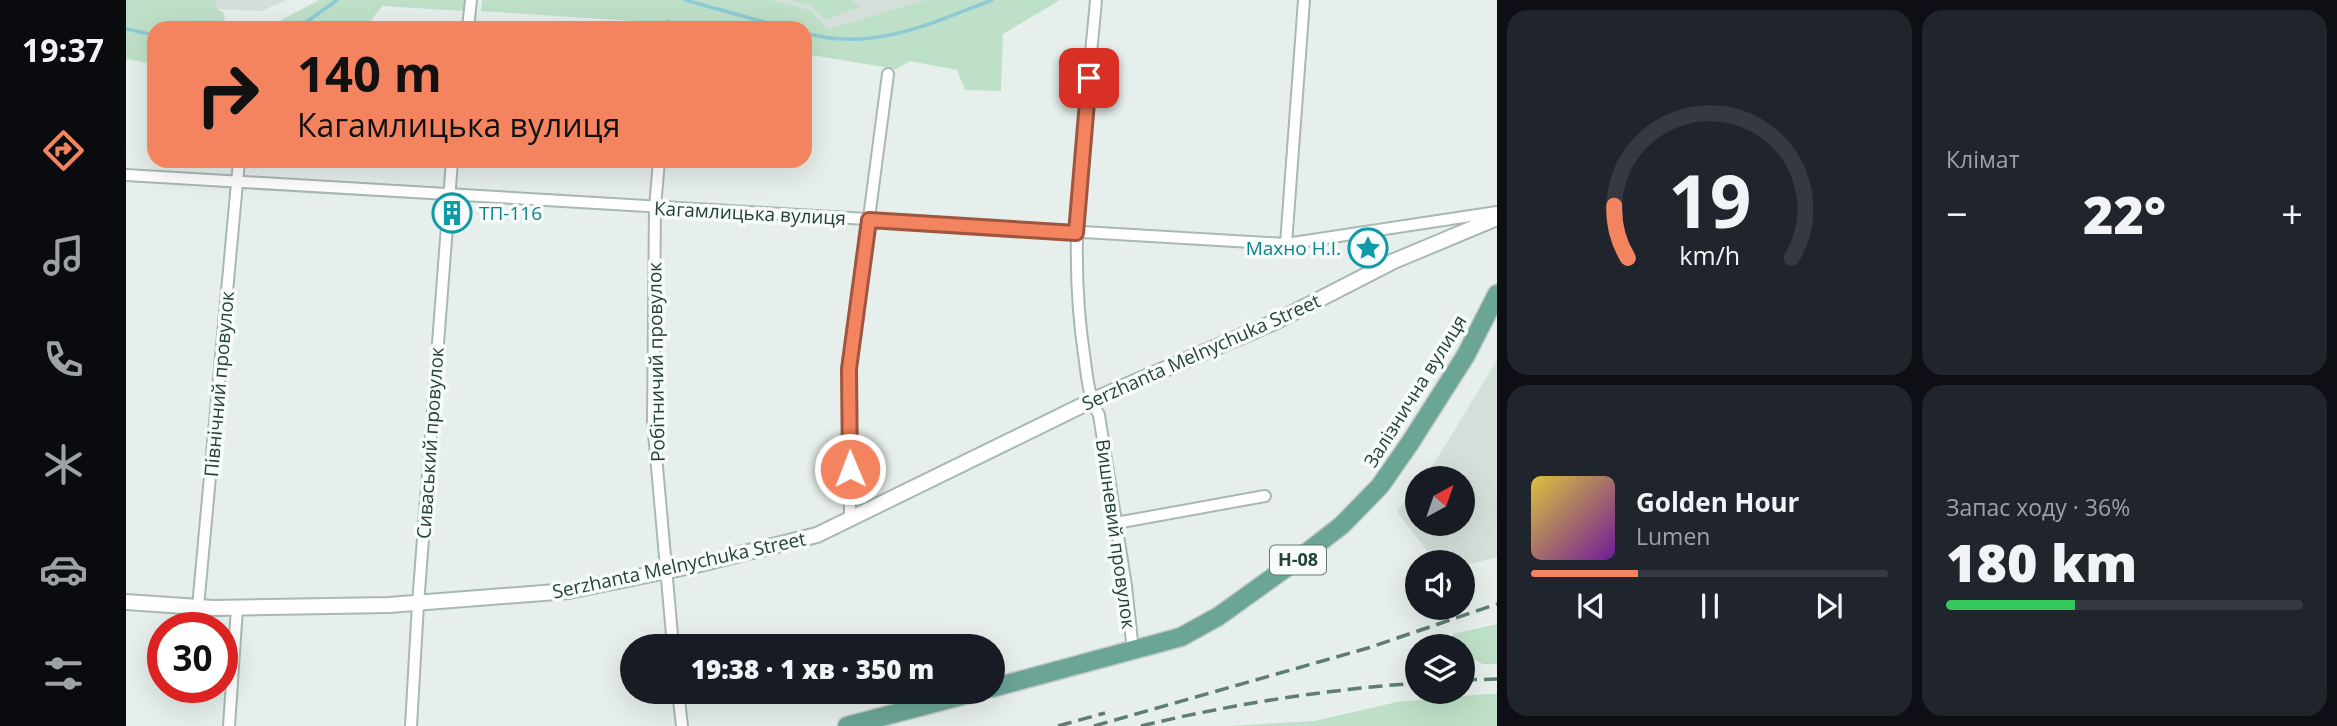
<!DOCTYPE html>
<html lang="uk">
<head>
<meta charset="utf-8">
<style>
	body { margin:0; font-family:"Open Sans",sans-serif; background:#20242c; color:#f1f3f6; height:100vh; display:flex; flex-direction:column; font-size:26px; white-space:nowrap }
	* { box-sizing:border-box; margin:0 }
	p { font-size:23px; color:#9ea1a6 }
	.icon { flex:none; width:38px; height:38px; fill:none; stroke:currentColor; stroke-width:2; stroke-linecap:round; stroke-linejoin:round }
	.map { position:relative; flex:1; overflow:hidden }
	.details { display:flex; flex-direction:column; gap:10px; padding:10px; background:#0d0f14; width:840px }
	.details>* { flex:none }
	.guide { position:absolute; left:21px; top:21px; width:665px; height:147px; border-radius:21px; box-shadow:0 7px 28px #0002; background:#f4845f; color:#111; overflow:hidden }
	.needle { width:46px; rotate:40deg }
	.fabs { position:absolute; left:1279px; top:466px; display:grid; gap:14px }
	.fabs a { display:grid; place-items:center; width:70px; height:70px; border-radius:50%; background:#171b24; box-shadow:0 7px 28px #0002; font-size:35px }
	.speed { position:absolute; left:21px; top:612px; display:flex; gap:14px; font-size:35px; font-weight:700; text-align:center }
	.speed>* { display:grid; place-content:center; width:91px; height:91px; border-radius:50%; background:#171b24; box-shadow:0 7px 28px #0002; line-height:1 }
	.speed .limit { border:10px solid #d22; background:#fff; color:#111 }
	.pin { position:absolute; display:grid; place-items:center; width:60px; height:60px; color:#fff; margin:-30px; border-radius:14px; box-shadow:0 4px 10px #0006 }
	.me { position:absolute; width:77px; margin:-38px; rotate:359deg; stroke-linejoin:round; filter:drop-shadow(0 0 5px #0008) }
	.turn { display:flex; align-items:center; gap:24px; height:147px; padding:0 35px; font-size:32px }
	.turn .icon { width:91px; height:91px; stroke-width:2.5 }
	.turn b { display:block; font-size:49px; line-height:60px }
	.big { font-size:52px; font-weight:800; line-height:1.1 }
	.details .widget { flex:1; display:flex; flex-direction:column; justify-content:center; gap:10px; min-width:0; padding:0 24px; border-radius:21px; background:#20242c }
	.details .dial { align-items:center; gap:0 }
	.dial svg { height:182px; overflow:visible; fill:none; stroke:#363941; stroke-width:7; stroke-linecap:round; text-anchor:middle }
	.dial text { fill:#f1f3f6; stroke:none }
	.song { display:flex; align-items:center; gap:21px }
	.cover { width:84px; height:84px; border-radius:10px; background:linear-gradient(135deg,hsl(50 70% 55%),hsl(280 70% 35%)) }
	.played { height:7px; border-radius:4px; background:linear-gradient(90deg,#f4845f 30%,#363941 30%) }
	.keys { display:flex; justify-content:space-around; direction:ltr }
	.heat { display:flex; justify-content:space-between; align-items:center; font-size:38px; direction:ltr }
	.charge { height:10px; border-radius:5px; background:linear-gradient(90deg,#34c759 36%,#363941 0) }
	.details .tiles { flex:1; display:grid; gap:10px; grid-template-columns:repeat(2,1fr) }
	.trip { position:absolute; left:494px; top:634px; width:385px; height:70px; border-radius:35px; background:#171b24; box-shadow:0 7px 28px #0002; font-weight:800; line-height:70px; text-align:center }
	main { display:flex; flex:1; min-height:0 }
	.tab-bar { display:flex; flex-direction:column; width:126px; justify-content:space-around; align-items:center; background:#090b0e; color:#9ea1a6 }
	.tab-bar .icon { width:49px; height:49px }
	.tab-bar .active { color:#f4845f }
	.tab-bar b { font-size:32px; color:#f1f3f6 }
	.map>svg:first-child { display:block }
	.built { fill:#d4dfda }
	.green { fill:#bfe0c8 }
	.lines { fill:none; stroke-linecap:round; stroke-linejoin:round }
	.stream { stroke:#8ec9d4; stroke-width:3.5 }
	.minor-casing { stroke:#a8b8b2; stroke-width:14 }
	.tertiary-casing { stroke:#a8b8b2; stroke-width:18 }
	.primary-casing { stroke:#c2cac8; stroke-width:21 }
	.minor { stroke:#fff; stroke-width:10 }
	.tertiary { stroke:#fff; stroke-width:14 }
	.primary { stroke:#6aa596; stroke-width:18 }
	.rail { stroke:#5f7d75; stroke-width:3.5; stroke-dasharray:14 7; stroke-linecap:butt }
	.route-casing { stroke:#9f563e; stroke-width:18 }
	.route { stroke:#f4845f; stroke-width:12 }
	.labels { text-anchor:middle; stroke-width:7; stroke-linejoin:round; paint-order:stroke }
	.shield { fill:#f7fbf9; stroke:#637a73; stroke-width:2 }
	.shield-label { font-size:18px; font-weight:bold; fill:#24423a }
	.culture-label { font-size:19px; fill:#0d838f; stroke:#f7fbf9; text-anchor:start }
	.street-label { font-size:19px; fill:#24423a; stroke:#f7fbf9 }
</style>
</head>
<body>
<main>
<nav class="tab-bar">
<b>19:37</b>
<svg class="icon active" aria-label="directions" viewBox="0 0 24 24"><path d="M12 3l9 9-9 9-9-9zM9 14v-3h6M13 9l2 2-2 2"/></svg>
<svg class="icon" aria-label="music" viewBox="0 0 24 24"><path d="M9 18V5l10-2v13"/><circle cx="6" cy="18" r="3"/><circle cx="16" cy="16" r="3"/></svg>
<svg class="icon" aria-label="phone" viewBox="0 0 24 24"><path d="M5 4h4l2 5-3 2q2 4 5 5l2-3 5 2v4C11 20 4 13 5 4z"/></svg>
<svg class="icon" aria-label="climate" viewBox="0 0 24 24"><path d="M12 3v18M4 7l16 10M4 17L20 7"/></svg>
<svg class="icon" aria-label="car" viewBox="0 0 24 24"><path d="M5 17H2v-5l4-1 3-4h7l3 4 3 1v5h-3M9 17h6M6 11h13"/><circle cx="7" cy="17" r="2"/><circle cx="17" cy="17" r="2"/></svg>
<svg class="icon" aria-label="filters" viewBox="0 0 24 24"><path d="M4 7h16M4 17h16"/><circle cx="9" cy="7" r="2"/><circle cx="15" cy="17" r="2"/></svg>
</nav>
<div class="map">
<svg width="1371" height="726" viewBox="0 0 1371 726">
	<rect width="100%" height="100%" fill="#e6efeb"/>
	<path class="built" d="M90,0H161L135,11L91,9Z
		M645,0H799L702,29L684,10Z
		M1371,360V557L1337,566V562H1310L1271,512L1291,485L1292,523H1337V478H1297L1309,462Z"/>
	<path class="green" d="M0,0H90L91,9L97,12L99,19L95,24L111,28L148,24L193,0H339L338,11L256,6L246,19L245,28H28V64L0,59Z
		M356,0H645L684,10L702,29L799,0H934L877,34L875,91L839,90L831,70L784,61L770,69L679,54V28H552L538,23L355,11Z
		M664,0H726L734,7L699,20L686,6Z
		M1371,624V664H1357L1337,654V646H1327V634Z
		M1359,694H1371V726H1101L1188,721L1271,702Z"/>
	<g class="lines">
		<path class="stream" d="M559,0L660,28
			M172,28L211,0
			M0,29L28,35
			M679,33C746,52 804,24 866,0"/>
		<g class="minor-casing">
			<path id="minor" d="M970,0C960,117 940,237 958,354C961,375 962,396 973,415L1000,586L1007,651
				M342,28L345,0
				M542,28V27
				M533,161L529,207L527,422L547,646
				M0,175L1160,244L1371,212
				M1160,244L1178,0
				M724,518L723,369L762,74
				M990,523L1139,496
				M72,607L113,161
				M552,691L556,726
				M103,726L111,608
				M285,726L292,604L326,161"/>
		</g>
		<g class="tertiary-casing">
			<path id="tertiary" d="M0,602L87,608L263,605L443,591L570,565L691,535L965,401L1151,321L1268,261L1371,218"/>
		</g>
		<g class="primary-casing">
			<path id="primary" d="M866,688L1055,637L1093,616L1171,560L1216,525L1254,486L1284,443L1340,355L1371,294
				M721,726L854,691"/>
		</g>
		<use href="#minor" class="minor"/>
		<use href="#tertiary" class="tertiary"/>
		<use href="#primary" class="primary"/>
		<path class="rail" d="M1337,680L1371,679
			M932,726L979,713
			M968,726L1242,648L1371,604
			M1015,726C1106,704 1198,690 1292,683"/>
	</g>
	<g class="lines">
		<g class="route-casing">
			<path id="route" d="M724,469L723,369L743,220L950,233L963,78"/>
		</g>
		<use href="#route" class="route"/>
	</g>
	<defs>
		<g id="building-ring" transform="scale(2.0125)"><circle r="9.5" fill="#f7fbf9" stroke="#0f9aa8" stroke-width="1.5"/><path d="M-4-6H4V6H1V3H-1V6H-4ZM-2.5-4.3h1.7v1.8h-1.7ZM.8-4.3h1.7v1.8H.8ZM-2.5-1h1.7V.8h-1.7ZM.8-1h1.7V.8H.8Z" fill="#0f9aa8"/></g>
		<g id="sight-ring" transform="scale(2.0125)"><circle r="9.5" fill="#f7fbf9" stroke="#0f9aa8" stroke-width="1.5"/><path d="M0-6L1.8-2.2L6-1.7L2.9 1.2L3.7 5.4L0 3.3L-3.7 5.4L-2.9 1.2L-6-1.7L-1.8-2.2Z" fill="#0f9aa8"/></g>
	</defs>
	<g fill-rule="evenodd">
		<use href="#building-ring" x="326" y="213"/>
		<use href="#sight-ring" x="1242" y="248"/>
	</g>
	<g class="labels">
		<rect class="shield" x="1144" y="545.5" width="56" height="29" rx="5"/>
		<g class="shield-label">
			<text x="1172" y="566">Н-08</text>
		</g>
		<g class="culture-label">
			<text x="353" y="220">ТП-116</text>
			<text x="1215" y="255" text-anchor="end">Махно Н.І.</text>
		</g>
		<g class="street-label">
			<text transform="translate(624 213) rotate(3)" y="7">Кагамлицька вулиця</text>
			<text transform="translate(1075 352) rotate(-24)" y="7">Serzhanta Melnychuka Street</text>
			<text transform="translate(530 362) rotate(-91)" y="7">Робітничий провулок</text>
			<text transform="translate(93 384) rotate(-85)" y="7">Північний провулок</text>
			<text transform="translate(1289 391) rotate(-58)" y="7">Залізнична вулиця</text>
			<text transform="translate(304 443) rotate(-86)" y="7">Сиваський провулок</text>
			<text transform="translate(990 534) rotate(82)" y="7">Вишневий провулок</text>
			<text transform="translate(553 565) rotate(-12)" y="7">Serzhanta Melnychuka Street</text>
		</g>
	</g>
</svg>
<div class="fabs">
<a><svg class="needle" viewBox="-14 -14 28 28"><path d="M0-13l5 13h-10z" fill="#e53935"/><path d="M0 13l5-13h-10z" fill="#9ea1a6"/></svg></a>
<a><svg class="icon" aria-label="sound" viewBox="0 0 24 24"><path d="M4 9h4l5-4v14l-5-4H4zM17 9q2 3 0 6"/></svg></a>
<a><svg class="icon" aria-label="layers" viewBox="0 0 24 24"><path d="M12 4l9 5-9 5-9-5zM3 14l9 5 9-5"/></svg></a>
</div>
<div class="speed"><div class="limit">30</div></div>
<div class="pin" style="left:963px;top:78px;background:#d93025"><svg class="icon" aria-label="arrive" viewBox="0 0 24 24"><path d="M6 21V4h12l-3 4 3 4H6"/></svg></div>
<svg class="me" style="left:724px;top:469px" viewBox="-20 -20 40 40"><circle r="17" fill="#f4845f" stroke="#fff" stroke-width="3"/><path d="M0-11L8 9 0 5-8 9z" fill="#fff"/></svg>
<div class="trip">19:38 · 1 хв · 350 m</div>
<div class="guide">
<div class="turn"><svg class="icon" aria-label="right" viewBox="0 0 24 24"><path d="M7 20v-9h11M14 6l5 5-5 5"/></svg><div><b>140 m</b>Кагамлицька вулиця</div></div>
</div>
</div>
<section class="details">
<div class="tiles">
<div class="widget dial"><svg viewBox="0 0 100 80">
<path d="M14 69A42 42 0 1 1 86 69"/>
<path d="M14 69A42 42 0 0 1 8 46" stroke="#f4845f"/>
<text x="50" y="56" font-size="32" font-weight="700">19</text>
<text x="50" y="72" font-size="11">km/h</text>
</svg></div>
<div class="widget"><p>Клімат</p>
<div class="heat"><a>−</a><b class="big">22°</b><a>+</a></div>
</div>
<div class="widget">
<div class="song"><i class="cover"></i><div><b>Golden Hour</b><p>Lumen</p></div></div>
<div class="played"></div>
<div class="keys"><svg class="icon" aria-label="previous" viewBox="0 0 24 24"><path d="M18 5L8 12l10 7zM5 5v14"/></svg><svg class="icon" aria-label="pause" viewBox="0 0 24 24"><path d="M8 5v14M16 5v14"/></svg><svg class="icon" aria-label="next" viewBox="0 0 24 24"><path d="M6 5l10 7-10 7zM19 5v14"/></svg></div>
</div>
<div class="widget"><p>Запас ходу · 36%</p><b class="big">180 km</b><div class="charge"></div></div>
</div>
</section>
</main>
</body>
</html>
